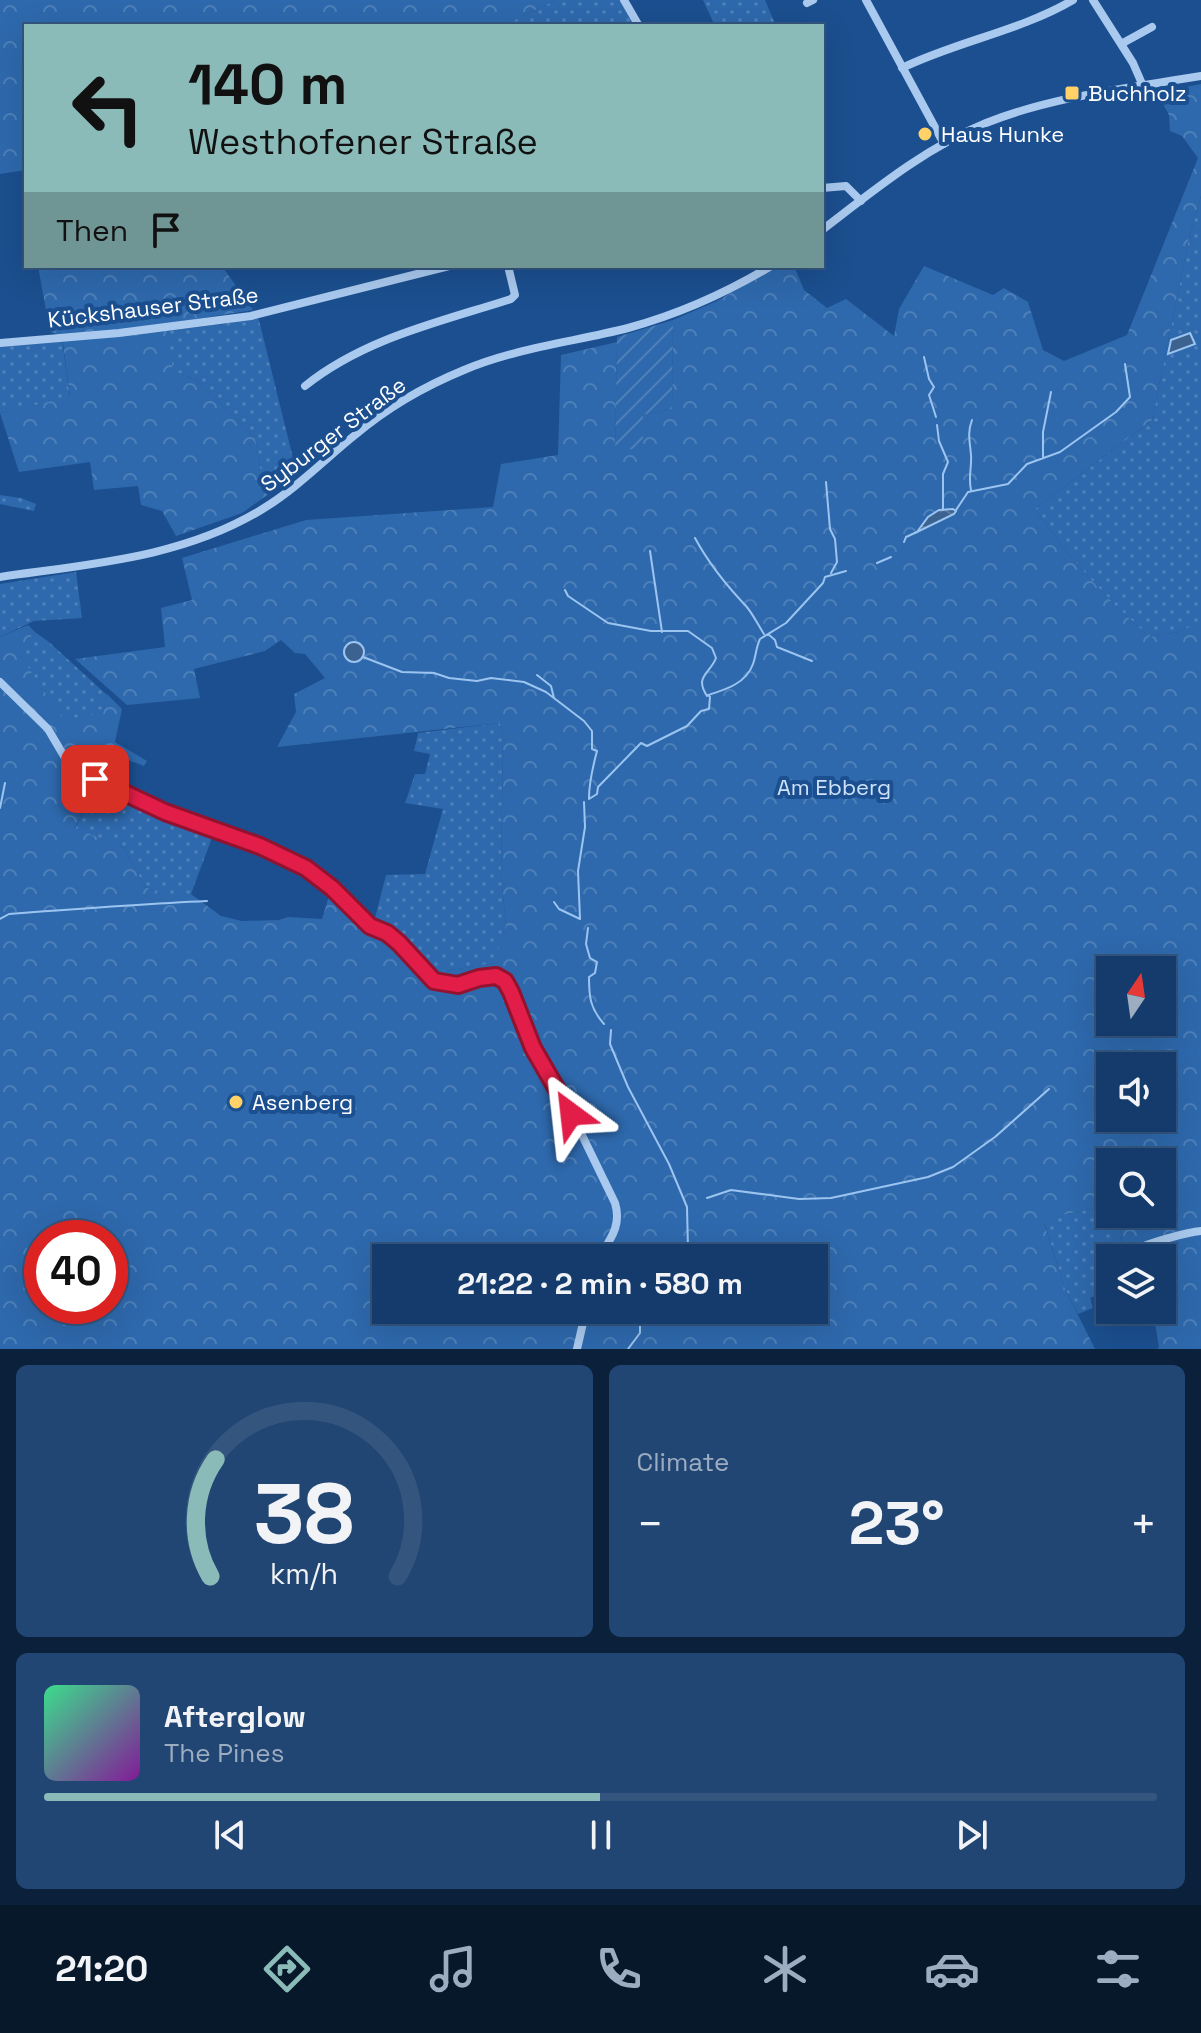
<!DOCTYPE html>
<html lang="en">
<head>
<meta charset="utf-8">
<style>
	body { margin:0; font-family:"Space Grotesk",sans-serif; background:#214673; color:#f1f3f6; height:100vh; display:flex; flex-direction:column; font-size:30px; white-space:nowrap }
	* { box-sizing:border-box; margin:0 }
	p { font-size:26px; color:#9dadc1 }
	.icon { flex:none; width:44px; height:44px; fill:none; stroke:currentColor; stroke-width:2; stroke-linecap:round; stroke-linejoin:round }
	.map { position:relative; height:1349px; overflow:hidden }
	.drawer { display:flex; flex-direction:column; gap:16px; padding:16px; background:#0b203b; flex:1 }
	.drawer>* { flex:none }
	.guide { position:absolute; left:24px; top:24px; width:800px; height:244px; border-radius:0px; box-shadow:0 8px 32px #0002,0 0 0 2px #33557e; background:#8bbbb9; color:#111; overflow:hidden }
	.needle { width:52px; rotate:13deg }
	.controls { position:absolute; left:1096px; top:956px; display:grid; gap:16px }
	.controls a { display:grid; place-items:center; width:80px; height:80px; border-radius:0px; background:#143b6b; box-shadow:0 8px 32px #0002,0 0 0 2px #33557e; font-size:40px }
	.speed { position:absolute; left:24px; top:1220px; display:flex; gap:16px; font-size:40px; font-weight:700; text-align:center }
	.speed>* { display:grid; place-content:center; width:104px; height:104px; border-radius:50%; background:#143b6b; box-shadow:0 8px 32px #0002,0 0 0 2px #33557e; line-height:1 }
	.speed .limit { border:12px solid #d22; background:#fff; color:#111 }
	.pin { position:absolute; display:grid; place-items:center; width:68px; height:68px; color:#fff; margin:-34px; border-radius:16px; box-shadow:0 4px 12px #0006 }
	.me { position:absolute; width:88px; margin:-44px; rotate:330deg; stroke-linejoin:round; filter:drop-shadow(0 0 6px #0008) }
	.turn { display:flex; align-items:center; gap:28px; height:168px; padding:0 32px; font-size:36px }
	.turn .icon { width:104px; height:104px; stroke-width:2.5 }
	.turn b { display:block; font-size:56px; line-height:68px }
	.then { display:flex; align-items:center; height:76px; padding:0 32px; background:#0003; gap:16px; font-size:30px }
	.big { font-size:60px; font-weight:700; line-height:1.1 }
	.drawer .widget { flex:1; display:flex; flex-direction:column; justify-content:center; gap:12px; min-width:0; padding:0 28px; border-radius:12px; background:#214673 }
	.drawer .dial { align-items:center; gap:0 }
	.dial svg { height:208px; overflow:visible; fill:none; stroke:#33557e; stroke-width:7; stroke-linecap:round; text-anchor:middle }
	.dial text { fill:#f1f3f6; stroke:none }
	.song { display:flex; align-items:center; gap:24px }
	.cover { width:96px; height:96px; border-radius:12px; background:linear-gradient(135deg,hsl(150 70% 55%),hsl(290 70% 35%)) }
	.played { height:8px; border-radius:4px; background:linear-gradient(90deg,#8bbbb9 50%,#33557e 50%) }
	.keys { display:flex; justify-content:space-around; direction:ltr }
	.heat { display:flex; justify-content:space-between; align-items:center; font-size:44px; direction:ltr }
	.drawer .tiles { flex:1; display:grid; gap:16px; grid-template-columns:1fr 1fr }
	.widget:last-child { grid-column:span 2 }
	.trip { position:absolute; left:372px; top:1244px; width:456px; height:80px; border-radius:0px; background:#143b6b; box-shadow:0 8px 32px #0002,0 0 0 2px #33557e; font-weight:700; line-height:80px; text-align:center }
	.menu { display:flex; height:128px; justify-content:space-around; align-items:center; background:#08182b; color:#9dadc1 }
	.menu .icon { width:56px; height:56px }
	.menu .on { color:#8bbbb9 }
	.menu b { font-size:36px; color:#f1f3f6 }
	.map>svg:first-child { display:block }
	.grass { fill:url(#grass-dots) }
	.forest { fill:url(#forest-crowns); fill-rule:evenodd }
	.garden { fill:url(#garden-furrows) }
	.water { fill:url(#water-ripples); stroke:#9cc4f0; stroke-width:2 }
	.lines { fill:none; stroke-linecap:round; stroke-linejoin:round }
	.stream { stroke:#9cc4f0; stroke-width:2 }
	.minor { stroke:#a9c9ee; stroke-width:8 }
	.route-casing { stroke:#92132f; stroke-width:20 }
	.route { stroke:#e11d48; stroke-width:14 }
	.poi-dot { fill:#ffd166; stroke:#1b4f8f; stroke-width:3 }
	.labels { text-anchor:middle; stroke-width:8; stroke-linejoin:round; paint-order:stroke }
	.poi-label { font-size:22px; fill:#fff; stroke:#1b4f8f; text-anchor:start }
	.street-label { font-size:22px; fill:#fff; stroke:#1b4f8f }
	.park-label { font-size:22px; fill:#cfe3fa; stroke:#1b4f8f }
</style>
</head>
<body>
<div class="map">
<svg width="1201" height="1349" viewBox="0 0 1201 1349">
	<defs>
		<pattern id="grass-dots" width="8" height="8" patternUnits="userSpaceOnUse" patternTransform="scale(2)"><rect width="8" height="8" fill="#2e69ad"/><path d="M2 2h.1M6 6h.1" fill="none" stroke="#4d80b9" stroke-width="1.8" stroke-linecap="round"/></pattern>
		<pattern id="forest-crowns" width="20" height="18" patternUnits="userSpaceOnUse" patternTransform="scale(2)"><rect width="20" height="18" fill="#2e69ad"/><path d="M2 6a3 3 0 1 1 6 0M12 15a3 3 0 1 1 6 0" fill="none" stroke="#4d80b9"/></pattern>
		<pattern id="garden-furrows" width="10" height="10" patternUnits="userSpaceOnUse" patternTransform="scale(2)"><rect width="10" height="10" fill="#2e69ad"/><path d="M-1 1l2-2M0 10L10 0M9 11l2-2" fill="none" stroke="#4d80b9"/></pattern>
		<pattern id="water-ripples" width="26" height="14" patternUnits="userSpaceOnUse" patternTransform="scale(2)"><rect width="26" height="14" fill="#3c6290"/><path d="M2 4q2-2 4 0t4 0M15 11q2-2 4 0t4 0" fill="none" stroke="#597aa1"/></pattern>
	</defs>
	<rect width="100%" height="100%" fill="#1b4f8f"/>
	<path class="grass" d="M556,0H621L635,26H502Z
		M703,0H765L776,26H738L737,24L715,26Z
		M1201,196V623L1178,632L1150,637C1107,600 1067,556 1035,509L1152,420L1189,238Z
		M258,316L294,462L263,485L255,438L198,381L173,371L165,331L224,324Z
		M62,339L70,398L0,413V344Z
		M0,495L21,498L36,504L34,511L0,504Z
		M76,572L82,618L34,621L0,637V584Z
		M35,632L49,642L107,695L103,713L64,721L21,657L14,653Z
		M500,723L503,731L501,875L506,925L495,963L440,972L393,926L375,918L386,875L425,874L443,809L405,803L415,774H425L430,754L414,751L418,733Z
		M97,783L213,835L191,894H161L145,887L124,848L75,829Z
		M1110,1205V1214H1114L1121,1233L1123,1258H1110V1290L1090,1298L1093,1308L1078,1314L1065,1289L1044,1222L1066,1214Z"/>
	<path class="forest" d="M0,0H556L502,26H26V170L0,174Z
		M1201,84V196L1189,238L1152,420L1035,509C1067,556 1107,600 1150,637L1178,632L1201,622V1349H1156L1159,1348L1153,1310H1162V1258H1124L1121,1233L1114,1214H1162V1162H1110V1205L1066,1214L1044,1223L1065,1289L1095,1349H0V637L28,625L35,632L15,653L21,657L64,720L103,713L107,694L122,709L115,742L147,761L144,766L113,754L90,755L82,776L97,783L75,828L124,848L145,887L161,894H191L221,916L242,921L279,920L288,917L322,919L330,893L369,926L375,918L393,926L440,972L494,963L506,925L501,875L503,731L500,723L277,747L296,712L294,694L325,678L305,654L295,653L281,640L265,651L194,669L200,698L127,705L75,659L165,647L161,608L192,600L182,558L306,520L493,507L501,464L558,455L561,355L617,342L615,451L643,415L672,409L673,320L717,301L778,266H794L804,290L827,308L846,299L894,336L899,309L924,266L993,295L1004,288L1028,302L1043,350L1064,361L1127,335L1198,158L1182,136L1170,131L1169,115L1157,93ZM1110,970H1162V1022H1110ZM1110,1066H1162V1118H1110ZM42,1238H110V1306H42ZM386,1258H814V1310H386Z
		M38,266H222L253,310L165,324L173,371L198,381L255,438L263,484L289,466L290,479L242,513L176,536L162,511L141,505L138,486L94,490L90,462L19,472L0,413L70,397L62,335L50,332Z"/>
	<path class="garden" d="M673,320L672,409L643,415V447L615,452L617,337Z"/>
	<path class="water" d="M1190,333L1195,344L1168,354L1171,340Z
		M953,509L956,511L954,514L917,532L928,517L939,510Z
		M344 652a10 10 0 1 1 20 0a10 10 0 1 1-20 0Z"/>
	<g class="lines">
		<path class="stream" d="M924,357L929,379L934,387L929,395L936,417
			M937,425L939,441L948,462L943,474V510
			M1043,458V432L1051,392
			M826,482L830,529L835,539L837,562L831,573
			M971,490C968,477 972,467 971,455C970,442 967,433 972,420
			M956,510L968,492L1008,484L1027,464L1060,452L1116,412L1130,397L1125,364
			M695,538C709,564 726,585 746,606C753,614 758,625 764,634
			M904,542L906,537L917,532
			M650,551L662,632
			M877,563L891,557
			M565,590L568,596L608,623L651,631H688L712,648L716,658C710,674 694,676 707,696
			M768,634L775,640L777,647L812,661
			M363,657L402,672L434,673L449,678L477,681L491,678L524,682L546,692L584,721L592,731V749L597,751C593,766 589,782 589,798
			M537,675L551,686L554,698
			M589,799L597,794L598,787L641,743L647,746L687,726L701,711L709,709L710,697L708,695C724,690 746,684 753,664C756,656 756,647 760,639L786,623L823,583L825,577L846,571
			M0,808L5,783
			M554,902L559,909L580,919L578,871L585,827L584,802
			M0,919L9,914C75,909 141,904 207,901
			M588,928L586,944L590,958L597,962L595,973L589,977C589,997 590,1008 604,1024
			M611,1030L610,1044L628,1087L669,1164L687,1207L688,1249L687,1254L675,1258
			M707,1198L731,1190L799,1199L831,1198L928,1177L953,1167L995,1137L1049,1089
			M628,1349L640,1333V1310"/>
		<path class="minor" d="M624,0L639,26
			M866,0L944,144
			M1093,0L1133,63L1143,86
			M807,3L813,0
			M1121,44L1152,27
			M902,68C958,41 1020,31 1073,0
			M822,188L846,186L861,201
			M822,230C873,191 925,148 986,123C1053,96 1130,88 1201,76
			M0,343L119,333L251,316L449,266
			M305,386C365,338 440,322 511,299L515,295L508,266
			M0,577C89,564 182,558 261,510C296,489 324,460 355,435C388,407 425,386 464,370C516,348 573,342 628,328C679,314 726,293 771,266
			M0,682L48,729L68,763L77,772L165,812L260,846L306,868L332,888L370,926L387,933L399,943L434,981L458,985L479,978L496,976L505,981L533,1048L579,1129L615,1203C622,1226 610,1239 599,1258
			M1137,1249C1149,1243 1187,1232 1201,1231
			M577,1349L586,1310"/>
	</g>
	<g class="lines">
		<g class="route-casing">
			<path id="route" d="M95,779L165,812L260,846L306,868L332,888L370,926L387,933L399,943L434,981L458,985L479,978L496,976L505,981L511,992L533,1048L571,1114"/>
		</g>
		<use href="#route" class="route"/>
	</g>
	<g class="poi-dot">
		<rect x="1064" y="85" width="16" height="16" rx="4"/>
		<circle cx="925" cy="134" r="8"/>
		<circle cx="236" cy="1102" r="8"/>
	</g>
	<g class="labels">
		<g class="poi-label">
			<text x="1088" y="101">Buchholz</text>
			<text x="941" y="142">Haus Hunke</text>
			<text x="252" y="1110">Asenberg</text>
		</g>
		<g class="street-label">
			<text transform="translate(153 307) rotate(-7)" y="8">Kückshauser Straße</text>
			<text transform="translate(333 434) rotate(-37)" y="8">Syburger Straße</text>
		</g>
		<g class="park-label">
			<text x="834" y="795">Am Ebberg</text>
		</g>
	</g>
</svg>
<div class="controls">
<a><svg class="needle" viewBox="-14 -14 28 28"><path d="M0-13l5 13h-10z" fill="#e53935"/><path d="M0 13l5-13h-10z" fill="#9dadc1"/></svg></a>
<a><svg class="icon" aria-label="sound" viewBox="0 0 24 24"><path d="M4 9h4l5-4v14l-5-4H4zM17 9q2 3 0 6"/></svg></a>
<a><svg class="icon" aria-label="search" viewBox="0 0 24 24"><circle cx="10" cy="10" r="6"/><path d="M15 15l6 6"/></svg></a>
<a><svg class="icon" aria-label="layers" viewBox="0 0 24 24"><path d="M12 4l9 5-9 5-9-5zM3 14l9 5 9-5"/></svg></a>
</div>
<div class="speed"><div class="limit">40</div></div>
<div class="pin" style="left:95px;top:779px;background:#d93025"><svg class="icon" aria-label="arrive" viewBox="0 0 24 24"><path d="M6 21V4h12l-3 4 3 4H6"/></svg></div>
<svg class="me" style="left:571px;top:1114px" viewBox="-20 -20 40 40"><path d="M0-17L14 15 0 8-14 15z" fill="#e11d48" stroke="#fff" stroke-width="4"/></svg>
<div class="trip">21:22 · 2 min · 580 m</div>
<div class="guide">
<div class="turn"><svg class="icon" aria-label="left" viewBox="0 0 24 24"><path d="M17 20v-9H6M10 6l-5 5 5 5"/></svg><div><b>140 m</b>Westhofener Straße</div></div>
<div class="then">Then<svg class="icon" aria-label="arrive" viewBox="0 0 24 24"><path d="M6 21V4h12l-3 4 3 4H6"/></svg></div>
</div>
</div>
<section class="drawer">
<div class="tiles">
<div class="widget dial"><svg viewBox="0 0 100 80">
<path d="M14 69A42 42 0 1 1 86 69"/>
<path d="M14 69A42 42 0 0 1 16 24" stroke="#8bbbb9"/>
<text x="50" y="56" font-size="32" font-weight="700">38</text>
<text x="50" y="72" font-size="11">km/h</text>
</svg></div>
<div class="widget"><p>Climate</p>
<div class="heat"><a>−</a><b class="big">23°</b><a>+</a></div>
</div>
<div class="widget">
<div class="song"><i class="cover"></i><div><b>Afterglow</b><p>The Pines</p></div></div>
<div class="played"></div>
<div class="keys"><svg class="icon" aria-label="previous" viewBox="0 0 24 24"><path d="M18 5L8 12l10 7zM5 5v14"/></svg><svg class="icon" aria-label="pause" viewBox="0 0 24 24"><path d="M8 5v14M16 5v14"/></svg><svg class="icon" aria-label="next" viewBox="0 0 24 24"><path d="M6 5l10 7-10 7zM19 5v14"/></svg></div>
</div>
</div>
</section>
<nav class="menu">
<b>21:20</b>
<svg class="icon on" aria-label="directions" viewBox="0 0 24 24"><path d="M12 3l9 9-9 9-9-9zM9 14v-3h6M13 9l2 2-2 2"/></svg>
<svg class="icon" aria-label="music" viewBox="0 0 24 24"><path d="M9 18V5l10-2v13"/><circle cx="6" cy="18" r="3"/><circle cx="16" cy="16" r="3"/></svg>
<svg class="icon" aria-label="phone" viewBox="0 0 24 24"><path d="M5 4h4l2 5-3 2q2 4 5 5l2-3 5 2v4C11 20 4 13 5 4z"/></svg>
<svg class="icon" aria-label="climate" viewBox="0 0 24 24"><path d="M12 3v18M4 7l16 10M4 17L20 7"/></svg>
<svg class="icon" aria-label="car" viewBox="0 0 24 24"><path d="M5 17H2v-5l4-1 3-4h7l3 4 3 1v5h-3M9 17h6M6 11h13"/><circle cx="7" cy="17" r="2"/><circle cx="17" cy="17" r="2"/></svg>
<svg class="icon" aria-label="filters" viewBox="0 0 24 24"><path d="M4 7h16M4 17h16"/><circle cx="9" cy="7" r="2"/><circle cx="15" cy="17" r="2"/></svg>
</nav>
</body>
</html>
